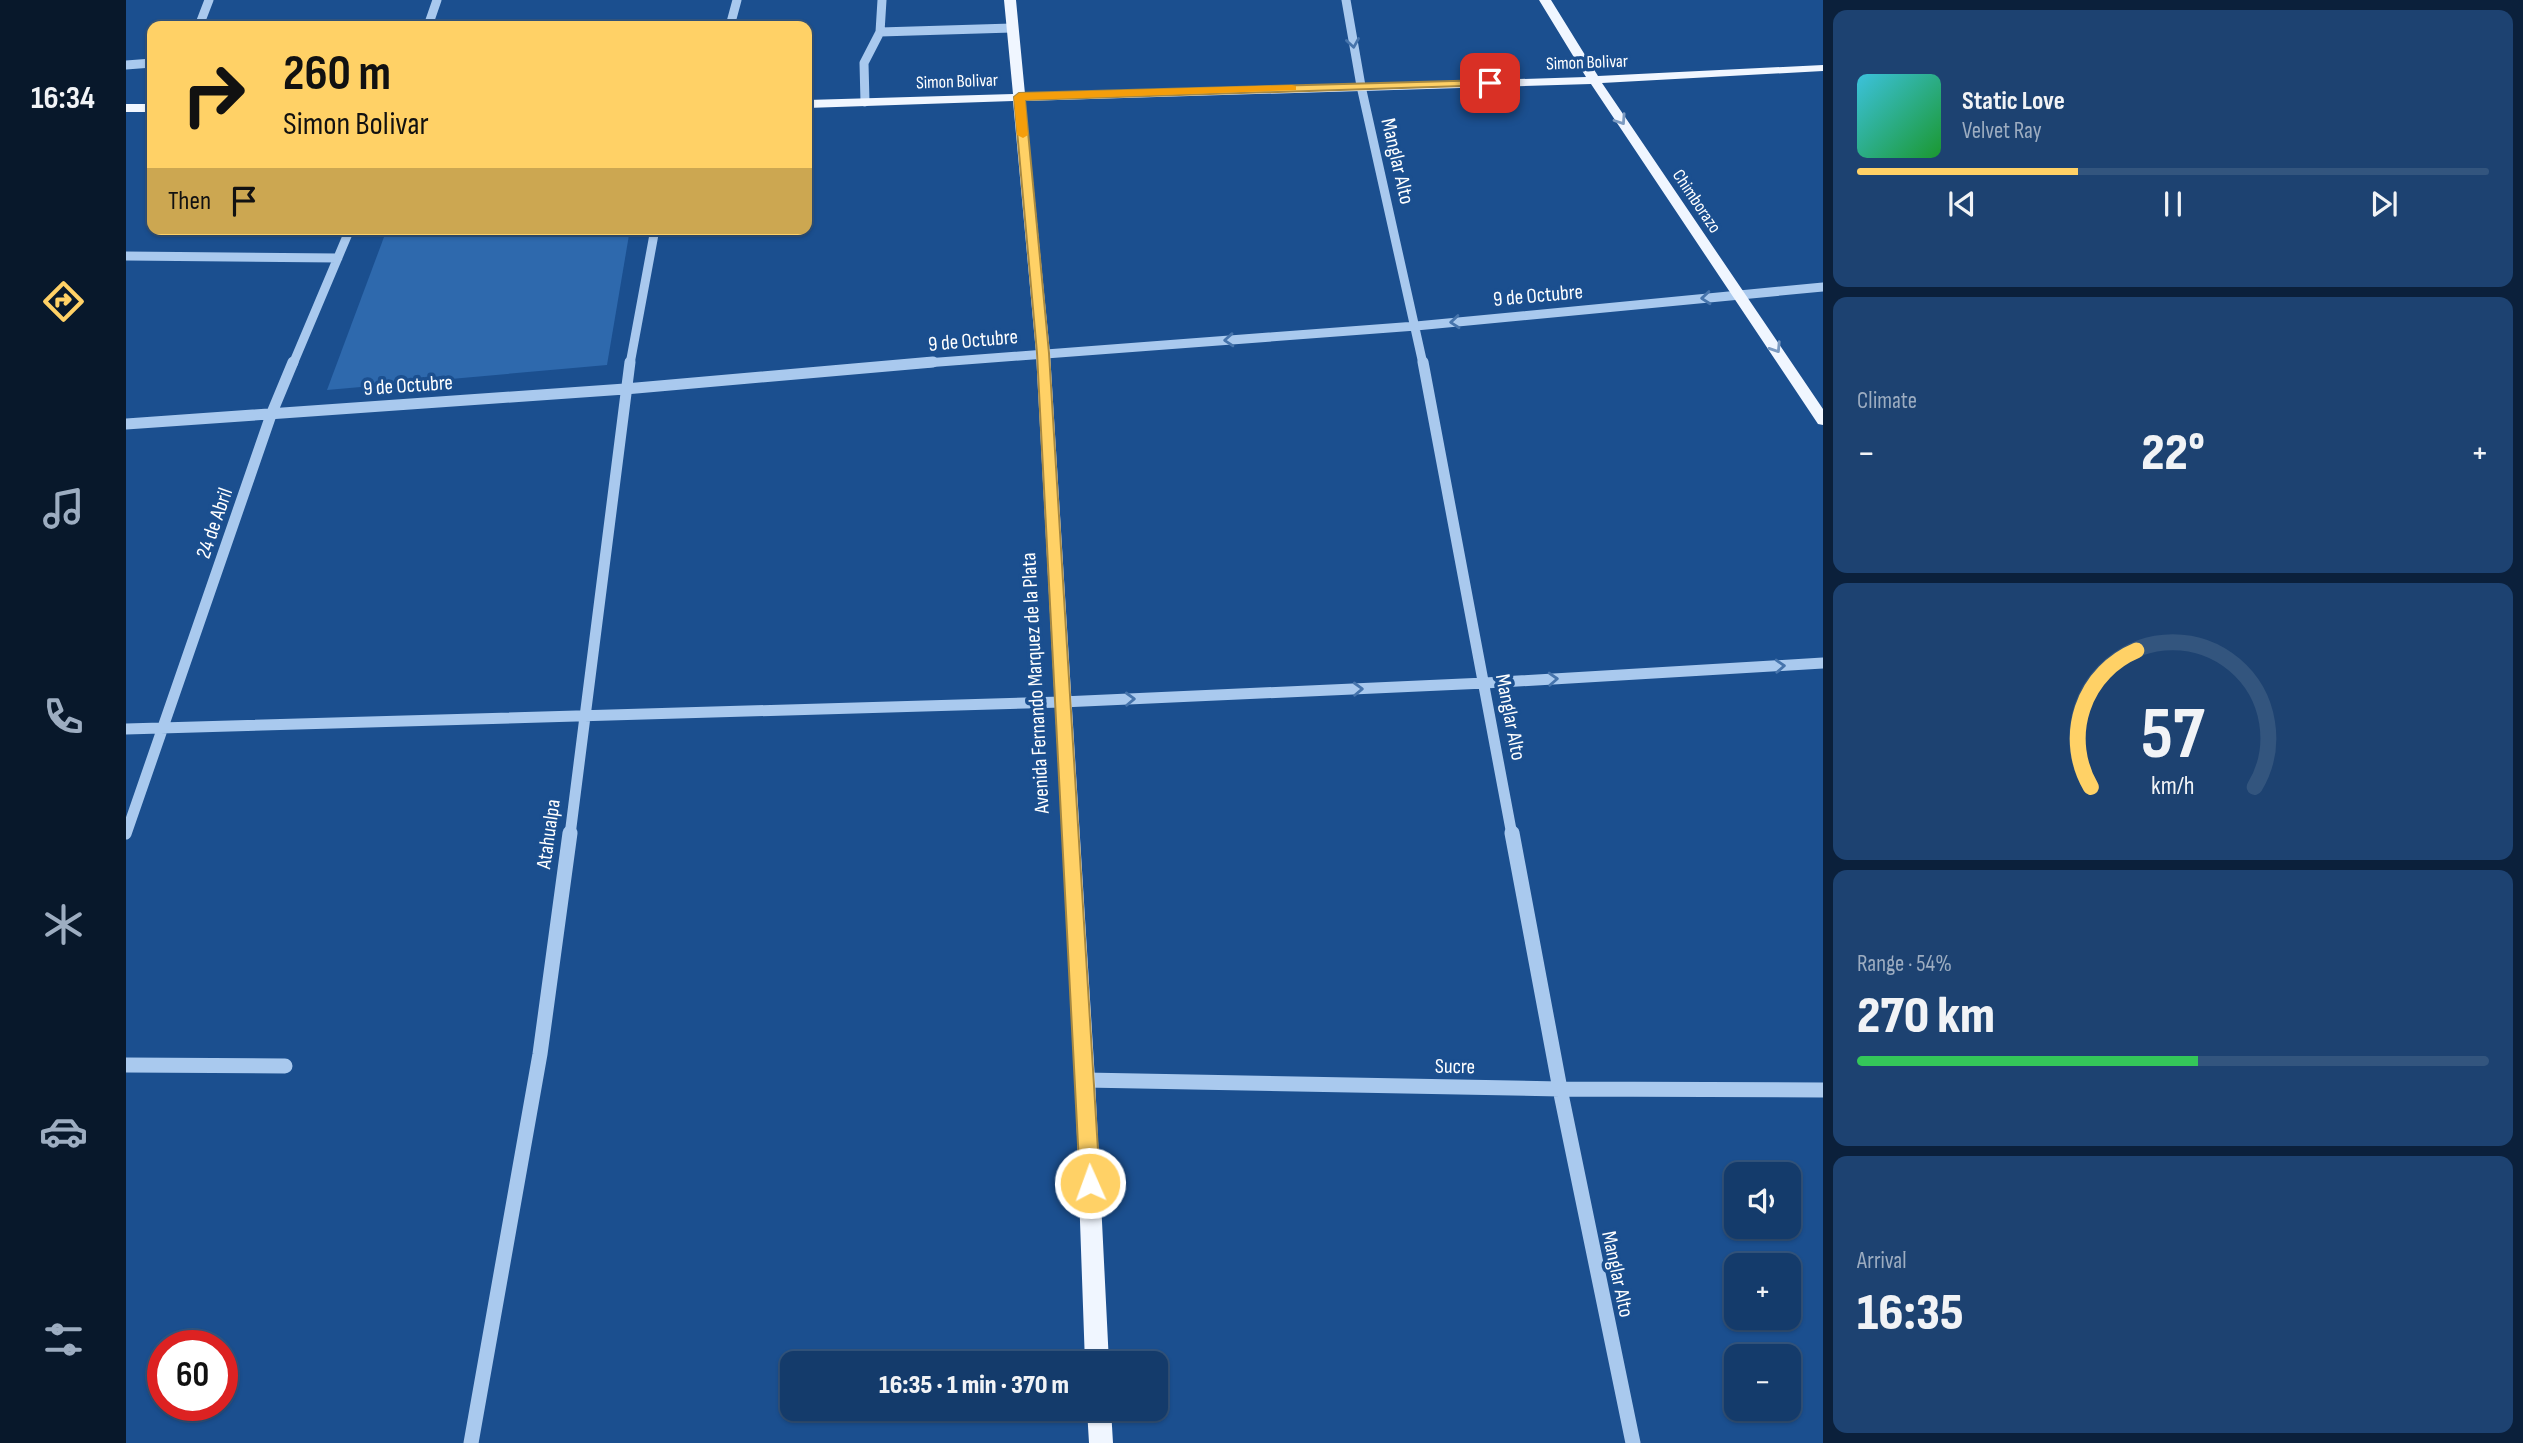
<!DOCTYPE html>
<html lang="en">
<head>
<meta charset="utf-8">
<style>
	body { margin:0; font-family:"Sofia Sans Condensed",sans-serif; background:#1d4271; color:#f1f3f6; height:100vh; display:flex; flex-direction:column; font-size:26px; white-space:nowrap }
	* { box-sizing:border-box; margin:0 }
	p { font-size:23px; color:#9dadc1 }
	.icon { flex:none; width:38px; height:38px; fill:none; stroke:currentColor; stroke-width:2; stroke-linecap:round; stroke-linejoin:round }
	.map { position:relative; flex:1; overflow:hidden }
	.sheet { display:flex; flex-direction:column; gap:10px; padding:10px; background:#0b203b; width:700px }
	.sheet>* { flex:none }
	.banner { position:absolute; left:21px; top:21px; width:665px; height:214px; border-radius:14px; box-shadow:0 2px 5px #0004,0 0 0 2px #33557e; background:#ffd166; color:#111; overflow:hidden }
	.fabs { position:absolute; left:1598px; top:1162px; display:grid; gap:14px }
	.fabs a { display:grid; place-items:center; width:77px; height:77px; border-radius:14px; background:#143b6b; box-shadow:0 2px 5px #0004,0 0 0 2px #33557e; font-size:35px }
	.speed { position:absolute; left:21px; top:1330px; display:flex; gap:14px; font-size:35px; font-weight:700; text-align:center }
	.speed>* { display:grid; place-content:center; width:91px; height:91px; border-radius:50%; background:#143b6b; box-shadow:0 2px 5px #0004,0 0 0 2px #33557e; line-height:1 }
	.speed .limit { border:10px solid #d22; background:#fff; color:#111 }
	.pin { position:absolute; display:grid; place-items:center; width:60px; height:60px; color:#fff; margin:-30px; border-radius:14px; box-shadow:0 4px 10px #0006 }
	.me { position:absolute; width:77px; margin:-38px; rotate:358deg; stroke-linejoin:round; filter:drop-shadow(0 0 5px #0008) }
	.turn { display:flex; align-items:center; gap:24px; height:147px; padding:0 21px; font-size:32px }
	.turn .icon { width:91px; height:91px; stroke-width:2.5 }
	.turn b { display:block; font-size:49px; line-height:60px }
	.then { display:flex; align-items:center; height:66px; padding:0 21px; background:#0003; gap:14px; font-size:26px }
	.big { font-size:52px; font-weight:800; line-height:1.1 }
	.sheet .tile { flex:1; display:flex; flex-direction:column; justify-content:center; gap:10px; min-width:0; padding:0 24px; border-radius:14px; background:#1d4271 }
	.sheet .dial { align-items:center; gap:0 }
	.dial svg { height:182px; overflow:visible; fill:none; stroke:#33557e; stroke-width:7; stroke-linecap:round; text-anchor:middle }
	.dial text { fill:#f1f3f6; stroke:none }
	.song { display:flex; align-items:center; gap:21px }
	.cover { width:84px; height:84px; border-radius:10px; background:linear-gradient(135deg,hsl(190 70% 55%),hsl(130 70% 35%)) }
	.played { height:7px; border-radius:4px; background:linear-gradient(90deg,#ffd166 35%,#33557e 35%) }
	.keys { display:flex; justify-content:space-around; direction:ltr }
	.heat { display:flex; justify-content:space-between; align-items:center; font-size:38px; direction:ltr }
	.charge { height:10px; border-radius:5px; background:linear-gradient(90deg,#34c759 54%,#33557e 0) }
	.trip { position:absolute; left:654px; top:1351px; width:388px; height:70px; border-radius:14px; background:#143b6b; box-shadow:0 2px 5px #0004,0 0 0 2px #33557e; font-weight:800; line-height:70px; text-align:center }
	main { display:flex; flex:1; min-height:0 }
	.menu { display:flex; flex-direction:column; width:126px; justify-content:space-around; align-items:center; background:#08182b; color:#9dadc1 }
	.menu .icon { width:49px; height:49px }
	.menu .active { color:#ffd166 }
	.menu b { font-size:32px; color:#f1f3f6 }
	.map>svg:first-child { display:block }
	.green { fill:#2e69ad }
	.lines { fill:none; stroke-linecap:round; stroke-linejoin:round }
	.minor-far2 { stroke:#a9c9ee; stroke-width:9 }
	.minor-far1 { stroke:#a9c9ee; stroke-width:11 }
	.minor { stroke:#a9c9ee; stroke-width:15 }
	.major { fill:#f0f6ff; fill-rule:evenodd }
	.oneway { stroke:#4674ac }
	.oneway2 { stroke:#7b9ac1 }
	.route { fill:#ffd166; stroke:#a68842; stroke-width:2 }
	.slow { fill:#f59e0b }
	.labels { text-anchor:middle; stroke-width:7; stroke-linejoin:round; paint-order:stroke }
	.far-street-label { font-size:18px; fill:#fff; stroke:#1b4f8f }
	.street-label { font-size:21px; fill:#fff; stroke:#1b4f8f }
</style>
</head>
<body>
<main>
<nav class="menu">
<b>16:34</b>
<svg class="icon active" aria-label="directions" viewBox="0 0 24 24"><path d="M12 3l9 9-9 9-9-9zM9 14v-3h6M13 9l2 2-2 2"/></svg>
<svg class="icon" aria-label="music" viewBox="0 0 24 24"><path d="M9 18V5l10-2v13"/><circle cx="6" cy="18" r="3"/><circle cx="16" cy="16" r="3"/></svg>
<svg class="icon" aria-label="phone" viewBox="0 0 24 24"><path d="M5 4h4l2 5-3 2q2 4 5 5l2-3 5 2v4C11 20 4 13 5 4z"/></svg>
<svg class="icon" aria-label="climate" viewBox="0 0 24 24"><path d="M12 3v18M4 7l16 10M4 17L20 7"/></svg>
<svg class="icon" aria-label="car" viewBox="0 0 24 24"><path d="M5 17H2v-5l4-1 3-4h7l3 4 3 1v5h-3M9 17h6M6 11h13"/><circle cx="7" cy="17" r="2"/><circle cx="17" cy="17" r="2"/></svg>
<svg class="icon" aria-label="filters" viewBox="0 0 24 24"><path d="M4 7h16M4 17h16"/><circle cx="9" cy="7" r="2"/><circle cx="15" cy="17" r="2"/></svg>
</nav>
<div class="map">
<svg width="1697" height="1443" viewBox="0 0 1697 1443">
	<rect width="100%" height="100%" fill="#1b4f8f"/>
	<path class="green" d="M261,229H504L481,365L201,390Z"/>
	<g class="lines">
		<path class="minor-far2" d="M1220,0L1235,86L1297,364
			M73,26L83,0
			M302,26L311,0
			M604,26L611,0
			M754,32L756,0
			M0,65L26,63
			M739,102L738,63L754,32L886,28
			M0,256L212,258
			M167,364L224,229
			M504,364L529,229
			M787,364L1290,326L1697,287"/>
		<path class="minor-far1" d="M1297,362L1386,835
			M0,424L499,389L807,362
			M0,729L936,702L1359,683L1697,663
			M0,834L145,415L167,362
			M444,835L504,362"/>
		<path class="minor" d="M1386,833L1434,1089L1507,1443
			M0,1065L159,1066
			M959,1080L1434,1089L1697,1090
			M345,1443L414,1054L444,833"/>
		<path class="major" d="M878,0H890L899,94L1460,77L1413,0H1425L1472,76L1697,65V71L1476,83L1697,409V425L1692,424L1465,84L899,101L924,353L969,1080L983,1363H959L949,1080L910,353L887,101L681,108V100L887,94Z
			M0,104H26V112H0Z
			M961,1409H985L987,1443H963Z"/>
	</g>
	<defs><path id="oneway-chevron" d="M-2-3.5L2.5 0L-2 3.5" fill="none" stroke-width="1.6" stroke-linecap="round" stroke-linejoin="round" transform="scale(1.75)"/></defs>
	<g class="oneway">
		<use href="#oneway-chevron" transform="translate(1227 43) rotate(81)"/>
		<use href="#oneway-chevron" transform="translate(1580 298) rotate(175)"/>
		<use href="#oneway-chevron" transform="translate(1329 322) rotate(175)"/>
		<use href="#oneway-chevron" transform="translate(1103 340) rotate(176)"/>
		<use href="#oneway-chevron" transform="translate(1654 666) rotate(-3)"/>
		<use href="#oneway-chevron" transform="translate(1427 679) rotate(-3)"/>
		<use href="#oneway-chevron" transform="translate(1232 689) rotate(-2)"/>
		<use href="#oneway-chevron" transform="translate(1004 699) rotate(-2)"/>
	</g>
	<g class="oneway2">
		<use href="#oneway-chevron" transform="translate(1495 120) rotate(56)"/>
		<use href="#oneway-chevron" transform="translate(1650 348) rotate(57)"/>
	</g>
	<path class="route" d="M1364,80L1368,81V85L899,100L923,353L974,1183L971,1190L964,1193L957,1190L954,1183L911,353L888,97L893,93Z"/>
	<path class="slow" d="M1166,85L1170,86V90L899,100L902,135L897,138L891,135L888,97L893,93Z"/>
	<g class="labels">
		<g class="far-street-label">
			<text transform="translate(1461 62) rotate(-2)" y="6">Simon Bolivar</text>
			<text transform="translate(831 81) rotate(-2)" y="6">Simon Bolivar</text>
			<text transform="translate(1571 201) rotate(56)" y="6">Chimborazo</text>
		</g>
		<g class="street-label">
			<text transform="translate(1272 161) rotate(77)" y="7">Manglar Alto</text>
			<text transform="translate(1412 295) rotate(-5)" y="7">9 de Octubre</text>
			<text transform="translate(847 340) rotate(-5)" y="7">9 de Octubre</text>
			<text transform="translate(282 385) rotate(-4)" y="7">9 de Octubre</text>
			<text transform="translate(88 523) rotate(-71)" y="7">24 de Abril</text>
			<text transform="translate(909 683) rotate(-93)" y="7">Avenida Fernando Marquez de la Plata</text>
			<text transform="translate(1385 717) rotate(79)" y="7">Manglar Alto</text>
			<text transform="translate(422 834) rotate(-82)" y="7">Atahualpa</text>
			<text transform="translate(1329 1066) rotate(1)" y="7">Sucre</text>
			<text transform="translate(1492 1274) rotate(78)" y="7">Manglar Alto</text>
		</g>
	</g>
</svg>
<div class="fabs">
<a><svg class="icon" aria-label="sound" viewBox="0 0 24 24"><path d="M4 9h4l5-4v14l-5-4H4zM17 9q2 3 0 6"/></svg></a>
<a>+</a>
<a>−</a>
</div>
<div class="speed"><div class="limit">60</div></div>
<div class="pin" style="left:1364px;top:83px;background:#d93025"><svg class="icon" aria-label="arrive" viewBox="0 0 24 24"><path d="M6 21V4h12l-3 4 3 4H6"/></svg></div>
<svg class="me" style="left:964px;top:1183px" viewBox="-20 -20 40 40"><circle r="17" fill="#ffd166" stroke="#fff" stroke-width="3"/><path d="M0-11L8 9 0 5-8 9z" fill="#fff"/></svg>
<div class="trip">16:35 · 1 min · 370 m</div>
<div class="banner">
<div class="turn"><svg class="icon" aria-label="right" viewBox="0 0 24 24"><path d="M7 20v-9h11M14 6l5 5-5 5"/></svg><div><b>260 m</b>Simon Bolivar</div></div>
<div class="then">Then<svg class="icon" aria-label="arrive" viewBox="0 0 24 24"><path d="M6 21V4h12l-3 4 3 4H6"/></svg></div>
</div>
</div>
<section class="sheet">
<div class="tile">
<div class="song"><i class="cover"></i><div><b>Static Love</b><p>Velvet Ray</p></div></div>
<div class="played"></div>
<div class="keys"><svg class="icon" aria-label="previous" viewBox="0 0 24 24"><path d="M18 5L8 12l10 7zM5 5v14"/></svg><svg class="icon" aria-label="pause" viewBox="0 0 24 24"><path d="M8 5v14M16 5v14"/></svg><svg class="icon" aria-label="next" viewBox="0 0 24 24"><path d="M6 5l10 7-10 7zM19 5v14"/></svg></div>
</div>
<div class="tile"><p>Climate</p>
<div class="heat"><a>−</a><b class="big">22°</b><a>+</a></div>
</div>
<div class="tile dial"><svg viewBox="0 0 100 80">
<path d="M14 69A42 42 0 1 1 86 69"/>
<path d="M14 69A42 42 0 0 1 34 9" stroke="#ffd166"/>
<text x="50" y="56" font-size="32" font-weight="700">57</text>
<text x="50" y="72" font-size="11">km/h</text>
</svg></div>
<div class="tile"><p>Range · 54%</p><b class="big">270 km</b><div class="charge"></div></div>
<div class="tile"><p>Arrival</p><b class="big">16:35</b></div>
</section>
</main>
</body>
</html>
